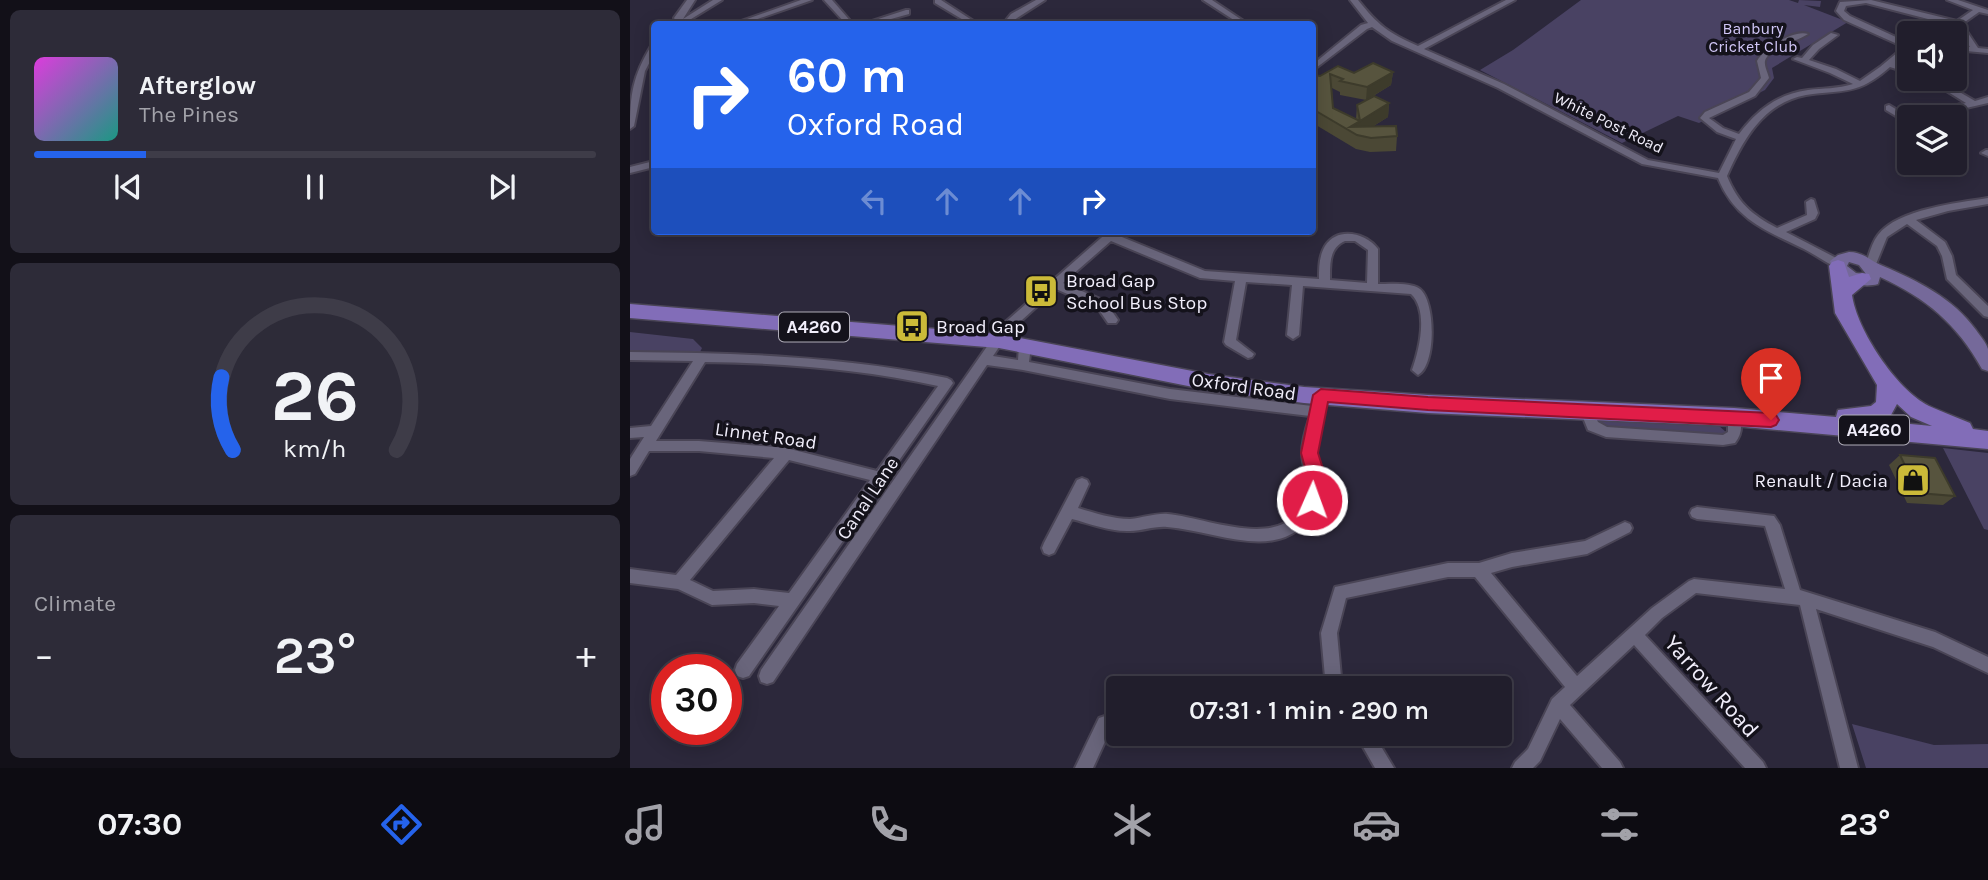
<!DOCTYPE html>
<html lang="en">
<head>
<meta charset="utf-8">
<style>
	body { margin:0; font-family:Karla,sans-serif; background:#2d2b38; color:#f1f3f6; height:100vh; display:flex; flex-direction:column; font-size:26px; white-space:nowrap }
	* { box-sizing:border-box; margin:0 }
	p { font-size:23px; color:#a2a2a9 }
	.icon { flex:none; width:38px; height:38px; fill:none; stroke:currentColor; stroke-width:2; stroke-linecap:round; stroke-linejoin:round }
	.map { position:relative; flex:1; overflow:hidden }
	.side { display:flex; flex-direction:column; gap:10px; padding:10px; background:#121018; width:630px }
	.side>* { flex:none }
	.banner { position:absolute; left:21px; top:21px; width:665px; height:214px; border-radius:7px; box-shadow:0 4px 18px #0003,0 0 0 2px #3e3c48; background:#2563eb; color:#fff; overflow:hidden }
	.fabs { position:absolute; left:1267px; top:21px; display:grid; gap:14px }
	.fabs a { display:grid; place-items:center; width:70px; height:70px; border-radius:7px; background:#211e2c; box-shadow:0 4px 18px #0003,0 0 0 2px #3e3c48; font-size:35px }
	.speed { position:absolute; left:21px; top:654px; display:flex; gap:14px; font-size:35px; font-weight:700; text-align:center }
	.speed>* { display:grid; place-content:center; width:91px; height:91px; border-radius:50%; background:#211e2c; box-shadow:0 4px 18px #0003,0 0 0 2px #3e3c48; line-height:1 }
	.speed .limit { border:10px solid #d22; background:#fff; color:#111 }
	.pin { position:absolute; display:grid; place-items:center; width:60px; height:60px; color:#fff; margin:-72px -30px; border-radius:50% 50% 50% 0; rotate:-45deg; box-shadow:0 0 7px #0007 }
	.pin .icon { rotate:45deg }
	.me { position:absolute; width:77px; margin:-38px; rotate:2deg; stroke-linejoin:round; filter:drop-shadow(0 0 5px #0008) }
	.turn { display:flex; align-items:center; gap:24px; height:147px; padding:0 21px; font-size:32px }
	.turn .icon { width:91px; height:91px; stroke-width:2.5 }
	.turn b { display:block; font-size:49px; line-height:60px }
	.lanes { display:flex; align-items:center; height:66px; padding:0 21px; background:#0003; justify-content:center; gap:35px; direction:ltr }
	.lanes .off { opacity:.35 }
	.big { font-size:52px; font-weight:600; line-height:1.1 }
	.side .card { flex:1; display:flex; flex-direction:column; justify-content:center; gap:10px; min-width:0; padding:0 24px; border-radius:10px; background:#2d2b38 }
	.side .dial { align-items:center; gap:0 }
	.dial svg { height:182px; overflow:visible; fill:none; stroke:#3e3c48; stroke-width:7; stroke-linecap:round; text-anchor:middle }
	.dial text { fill:#f1f3f6; stroke:none }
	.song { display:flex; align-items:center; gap:21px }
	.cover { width:84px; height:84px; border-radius:10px; background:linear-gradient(135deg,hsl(300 70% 55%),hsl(170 70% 35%)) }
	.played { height:7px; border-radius:4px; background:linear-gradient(90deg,#2563eb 20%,#3e3c48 20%) }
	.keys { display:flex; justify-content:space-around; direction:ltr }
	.heat { display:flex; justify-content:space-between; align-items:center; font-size:38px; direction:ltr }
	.trip { position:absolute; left:476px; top:676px; width:406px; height:70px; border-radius:7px; background:#211e2c; box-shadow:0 4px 18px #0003,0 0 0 2px #3e3c48; font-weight:600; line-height:70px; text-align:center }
	.tabs { display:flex; height:112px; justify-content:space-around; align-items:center; background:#0d0c12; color:#a2a2a9 }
	.tabs .icon { width:49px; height:49px }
	.tabs .selected { color:#2563eb }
	.tabs b { font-size:32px; color:#f1f3f6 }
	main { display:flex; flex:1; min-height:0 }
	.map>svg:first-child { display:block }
	.green { fill:#494263 }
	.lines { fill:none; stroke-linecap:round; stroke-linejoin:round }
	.street-casing { stroke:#4a4556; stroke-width:4 }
	.secondary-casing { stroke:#4a4556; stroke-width:3 }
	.primary-casing { stroke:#4a4556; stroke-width:3 }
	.street { fill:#69657b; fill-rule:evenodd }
	.secondary { fill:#75699a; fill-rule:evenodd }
	.primary { fill:#826db8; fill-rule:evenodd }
	.wall { fill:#4b4835; fill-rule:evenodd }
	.shaded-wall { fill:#3d3b2b }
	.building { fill:#57543e; stroke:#3d3b2b; stroke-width:2 }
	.route { fill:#e11d48; stroke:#92132f; stroke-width:2 }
	.labels { text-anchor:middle; stroke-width:7; stroke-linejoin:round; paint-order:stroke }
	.far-park-label { font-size:16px; fill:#d0c6f6; stroke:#14121b }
	.far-street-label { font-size:16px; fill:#f1eefb; stroke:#14121b }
	.shield { fill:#14121b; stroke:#afacb8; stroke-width:2 }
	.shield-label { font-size:18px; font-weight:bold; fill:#f1eefb }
	.poi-label { font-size:19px; fill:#f1eefb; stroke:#14121b; text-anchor:start }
	.street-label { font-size:19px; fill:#f1eefb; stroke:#14121b }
	.near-street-label { font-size:23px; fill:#f1eefb; stroke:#14121b }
</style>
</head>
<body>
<main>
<section class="side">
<div class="card">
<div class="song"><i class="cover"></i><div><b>Afterglow</b><p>The Pines</p></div></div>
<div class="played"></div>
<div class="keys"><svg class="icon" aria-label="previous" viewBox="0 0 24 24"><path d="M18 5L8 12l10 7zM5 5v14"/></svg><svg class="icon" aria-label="pause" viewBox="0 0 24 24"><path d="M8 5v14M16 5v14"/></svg><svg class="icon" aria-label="next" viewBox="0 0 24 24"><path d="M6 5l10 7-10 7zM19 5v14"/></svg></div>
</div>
<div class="card dial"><svg viewBox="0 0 100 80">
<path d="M14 69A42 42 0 1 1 86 69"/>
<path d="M14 69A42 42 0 0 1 9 37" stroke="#2563eb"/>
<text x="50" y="56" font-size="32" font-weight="700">26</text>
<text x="50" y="72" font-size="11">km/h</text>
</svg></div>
<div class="card"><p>Climate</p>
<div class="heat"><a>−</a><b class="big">23°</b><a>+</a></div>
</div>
</section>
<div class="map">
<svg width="1358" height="768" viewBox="0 0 1358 768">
	<rect width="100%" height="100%" fill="#2c283b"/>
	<path class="green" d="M951,0H1159L1168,3L1169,0L1191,1L1190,7L1174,5L1218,22L1142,68L1144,78L1135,90L1069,123L1048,116L992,143L850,70L883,50Z
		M0,332L63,339L72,348L70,352L0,351Z
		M967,418L1088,425L1097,433L1086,437L1085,434L980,427V430L966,424Z
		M1313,448L1358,453V530L1354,529Z
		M1222,724L1304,745L1358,744V768H1236Z"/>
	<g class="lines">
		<g class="street-casing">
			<path id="street" d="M57,0H65L53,19L83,0H92L53,24H46L47,22L44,18Z
				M171,0H182L113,24H103Z
				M194,0H202L223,24H216Z
				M305,0H311L348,24H340L305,3Z
				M406,0H415L387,18L380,24H373L381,14Z
				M573,0H582L618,24H610Z
				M720,0H728C748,25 758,33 788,46L876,0H885L794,49L874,84L1018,160L1089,173L1106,139L1087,132L1070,118L1075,112L1119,92L1131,78L1127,61C1134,48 1164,29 1178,34C1168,41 1138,48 1135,61C1134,66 1138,73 1139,78L1125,96L1079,118L1093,128L1109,134C1127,110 1148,94 1178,90C1193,88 1208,89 1223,84L1200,73L1163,59L1167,57L1172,58L1183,45L1201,33L1208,35L1189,49L1179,60L1206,69L1230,81L1250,67L1274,47L1214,20L1206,11L1210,2L1241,0L1327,21L1343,10L1317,0H1328L1358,10V14L1349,12L1332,24L1348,48L1358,49V53L1325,50V46L1340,47L1325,26L1236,3L1216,6L1214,11L1220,16L1279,43V50L1265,63L1279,68V73L1260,67C1227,96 1215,89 1176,95C1133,103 1113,140 1097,176C1108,203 1122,215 1147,228L1177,215L1176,202L1181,199L1184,200L1188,213L1185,219L1156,232L1212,261L1213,264L1208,268C1196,263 1186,255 1174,249C1137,231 1105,220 1088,178L1012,164L868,88L762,41L742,27L737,29L682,71V65L731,25L738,23Z
				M276,10H279V14L243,24H233Z
				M21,46H24V54L15,71L4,126L0,129C0,94 3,76 21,46Z
				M1297,79H1307L1345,101L1358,97V103L1297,117H1283L1284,115L1336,103Z
				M1259,105L1279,117V124L1256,110V106Z
				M1356,150H1358V156L1351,153Z
				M24,161V167L0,173V167Z
				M1358,198V204L1318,211L1286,220L1315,242L1322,256L1326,275L1358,306V317L1354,316L1317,279L1312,256L1307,246L1277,224L1257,237L1244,269L1240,270L1235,266C1239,256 1241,244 1248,235C1268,209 1327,203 1358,198Z
				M479,231H490L487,235L575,271L689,279C689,268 689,256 695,246C708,226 736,233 748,249V284C759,284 781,282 790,289C806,302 806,366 788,375L782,370C789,350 799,311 781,294L673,286L669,335L663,339L657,335L662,285L616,282L606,340L624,354L622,357L618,358L596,345L594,342L605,281L570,278L481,241L433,283L475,301L488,320L486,323H478L467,307L426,289L380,331L363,356L388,360L389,346L395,342L401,346L399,362L540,389L682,406L687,392H695L697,395C694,414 685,433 686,452C686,470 695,482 689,500C661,570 591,531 537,527C524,526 513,531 500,531C481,532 461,524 442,519L424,553L419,555L414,553L412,548L414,543L447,480L452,478L457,480L459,484L448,508C465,513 483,519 500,519C513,518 525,513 538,514C572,517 640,546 666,514C687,488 673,478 672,453C672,441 676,428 680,416L540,399L393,370L357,365L143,682L137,684L131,682L129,676L131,670L372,325ZM715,241H725L738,250L737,283L700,280C700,264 699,248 715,241Z
				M0,352C107,353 212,356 317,378L321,380L323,383L119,676L113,678L107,676L105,670L107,664L149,606L124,603L82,605L48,589L0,583V569L46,575L144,458L69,451H19L5,474L0,476V459L14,437L0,438V428L21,426L63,361L0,360ZM75,362C154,363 231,369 308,386L247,471L156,448L69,441H26ZM159,460L240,480L159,593L124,589L83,591L60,580Z
				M956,405L960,406L968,422L977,427L1093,435L1098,432V417L1100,413H1108C1113,424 1112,434 1105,443L1093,445L976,437L958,430L950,410L952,406Z
				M1067,507L1144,516L1150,525L1170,590L1305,632L1358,657V673L1303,647L1186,609L1228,768H1210L1170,605L1066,593L1032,618L1015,635L1133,762L1136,768H1115L1004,645L940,705L990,762L993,768H972L930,719L910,761L903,768H882L885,762L898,749L922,699L935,687L845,577H818L716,598L707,633L712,688H696L691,633L705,587L818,563H849L882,553L955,541L995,522L1000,524L1002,528L1000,532L957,554L882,567L861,573L947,676L1022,608L1059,581L1064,579L1155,589L1135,526L1067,519L1062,517L1060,513L1062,509Z
				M475,716L481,718L483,724L463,768H445L469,718Z
				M725,733H743L764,768H745Z"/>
		</g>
		<g class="secondary-casing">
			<path id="secondary" d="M1219,252C1234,252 1240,261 1253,266C1288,281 1323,298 1346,330C1350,336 1356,342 1358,349C1358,355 1358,364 1358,371L1352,369C1327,324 1296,298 1250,277L1248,284C1230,289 1206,281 1200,261L1208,255ZM1219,262L1229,265L1236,274L1226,273L1217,266Z"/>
		</g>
		<g class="primary-casing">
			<path id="primary" d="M1208,260L1214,262L1219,277L1232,273L1239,274L1241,279L1222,295C1227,330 1266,389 1299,406C1312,412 1326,417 1340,423L1343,429L1358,431V449L1104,426L798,413L674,403L578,390L369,348L0,318V304L369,334L578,374L674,387L798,395L1104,408L1206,417L1208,410L1241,406L1246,402L1247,385L1205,313L1199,266L1202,262ZM1267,404L1281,417L1302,426L1248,421L1261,415Z"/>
		</g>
		<use href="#street" class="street"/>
		<use href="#secondary" class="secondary"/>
		<use href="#primary" class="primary"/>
	</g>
	<path class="wall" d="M708,66L724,73L763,72L761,85L740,98L759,103L758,117L742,127L767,136L766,151L740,152L726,149L686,125L685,75L690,76ZM702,88L710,92V95L736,100L727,105L726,119L703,108Z
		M1270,455L1325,496L1313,505L1277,503L1259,465Z"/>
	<path class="shaded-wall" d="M763,72L761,85L736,100L737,87Z
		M759,103L758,117L729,135L730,121Z
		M730,121L729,135L720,127Z"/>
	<path class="building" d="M743,63L763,72L737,87L710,81L713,79L700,74L703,108L730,121L720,127L766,126L767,136L741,138L727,135L686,111L685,75L690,76L708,66L724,73Z
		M744,96L759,103L730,121L727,105Z
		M1270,455L1305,458L1325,496L1288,493Z"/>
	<path class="route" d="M691,389L798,397L1141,413L1146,415L1149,420L1146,425L1141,427L798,410L698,402L688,453L695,475L688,506L682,508L676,506L673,500L677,475L671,453L683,395Z"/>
	<defs>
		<g id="bus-square" transform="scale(1.75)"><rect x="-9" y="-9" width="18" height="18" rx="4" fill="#cbba39" stroke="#14121b"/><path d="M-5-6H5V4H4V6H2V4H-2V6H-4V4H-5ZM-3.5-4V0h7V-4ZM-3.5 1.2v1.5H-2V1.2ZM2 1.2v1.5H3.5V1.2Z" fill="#111"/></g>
		<g id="shop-square" transform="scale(1.75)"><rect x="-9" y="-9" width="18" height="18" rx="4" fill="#cbba39" stroke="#14121b"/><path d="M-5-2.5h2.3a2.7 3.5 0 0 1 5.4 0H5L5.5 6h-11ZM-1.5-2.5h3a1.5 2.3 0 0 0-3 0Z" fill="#111"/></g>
	</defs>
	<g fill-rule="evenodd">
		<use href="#bus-square" x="411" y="291"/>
		<use href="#bus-square" x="282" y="326"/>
		<use href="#shop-square" x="1283" y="480"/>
	</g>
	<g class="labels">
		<g class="far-park-label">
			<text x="1123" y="34">Banbury<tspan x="1123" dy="18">Cricket Club</tspan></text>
		</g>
		<g class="far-street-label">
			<text transform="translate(979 122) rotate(26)" y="6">White Post Road</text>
		</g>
		<g class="shield">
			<rect x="149" y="312.5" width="70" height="29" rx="5"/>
			<rect x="1209" y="415.5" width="70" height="29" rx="5"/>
		</g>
		<g class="shield-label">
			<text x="184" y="333">A4260</text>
			<text x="1244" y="436">A4260</text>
		</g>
		<g class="poi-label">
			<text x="436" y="287">Broad Gap<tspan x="436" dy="22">School Bus Stop</tspan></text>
			<text x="306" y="333">Broad Gap</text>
			<text x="1258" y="487" text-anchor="end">Renault / Dacia</text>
		</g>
		<g class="street-label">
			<text transform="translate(614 386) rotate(8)" y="7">Oxford Road</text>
			<text transform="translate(136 435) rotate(8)" y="7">Linnet Road</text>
			<text transform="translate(237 498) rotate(-56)" y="7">Canal Lane</text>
		</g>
		<g class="near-street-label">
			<text transform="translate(1082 686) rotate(48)" y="8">Yarrow Road</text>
		</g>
	</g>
</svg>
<div class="fabs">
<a><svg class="icon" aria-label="sound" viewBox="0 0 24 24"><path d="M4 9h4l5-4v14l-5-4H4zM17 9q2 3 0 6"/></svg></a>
<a><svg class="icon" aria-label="layers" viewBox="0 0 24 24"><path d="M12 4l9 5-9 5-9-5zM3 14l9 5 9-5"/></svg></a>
</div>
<div class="speed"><div class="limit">30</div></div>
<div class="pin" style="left:1141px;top:420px;background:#d93025"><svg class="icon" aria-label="arrive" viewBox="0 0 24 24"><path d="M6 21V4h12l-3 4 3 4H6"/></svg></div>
<svg class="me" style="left:682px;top:500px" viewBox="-20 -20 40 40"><circle r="17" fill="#e11d48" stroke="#fff" stroke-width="3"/><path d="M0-11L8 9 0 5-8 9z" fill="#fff"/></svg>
<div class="trip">07:31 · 1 min · 290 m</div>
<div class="banner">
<div class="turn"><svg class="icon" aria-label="right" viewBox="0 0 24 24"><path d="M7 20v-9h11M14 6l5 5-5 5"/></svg><div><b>60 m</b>Oxford Road</div></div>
<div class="lanes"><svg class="icon off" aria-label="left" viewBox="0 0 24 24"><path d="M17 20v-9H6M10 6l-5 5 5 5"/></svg><svg class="icon off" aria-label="ahead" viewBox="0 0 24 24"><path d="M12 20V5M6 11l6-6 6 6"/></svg><svg class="icon off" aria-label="ahead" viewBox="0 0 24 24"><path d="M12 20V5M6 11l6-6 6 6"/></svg><svg class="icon" aria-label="right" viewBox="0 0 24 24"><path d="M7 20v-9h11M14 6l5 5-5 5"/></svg></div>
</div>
</div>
</main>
<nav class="tabs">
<b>07:30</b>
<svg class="icon selected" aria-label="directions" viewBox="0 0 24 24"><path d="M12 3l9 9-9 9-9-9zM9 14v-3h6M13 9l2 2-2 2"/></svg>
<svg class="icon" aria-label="music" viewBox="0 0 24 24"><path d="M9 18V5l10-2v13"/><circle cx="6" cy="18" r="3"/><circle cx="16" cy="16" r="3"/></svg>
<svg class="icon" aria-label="phone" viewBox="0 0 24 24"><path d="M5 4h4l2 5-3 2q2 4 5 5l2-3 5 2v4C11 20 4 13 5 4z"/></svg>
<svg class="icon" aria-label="climate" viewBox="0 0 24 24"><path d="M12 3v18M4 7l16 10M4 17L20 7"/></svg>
<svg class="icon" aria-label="car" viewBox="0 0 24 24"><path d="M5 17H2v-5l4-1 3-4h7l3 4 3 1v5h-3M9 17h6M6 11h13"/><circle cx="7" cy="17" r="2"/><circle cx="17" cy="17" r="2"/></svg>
<svg class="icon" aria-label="filters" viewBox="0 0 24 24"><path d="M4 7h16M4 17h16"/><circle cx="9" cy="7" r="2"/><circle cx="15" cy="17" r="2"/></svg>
<b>23°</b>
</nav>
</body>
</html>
